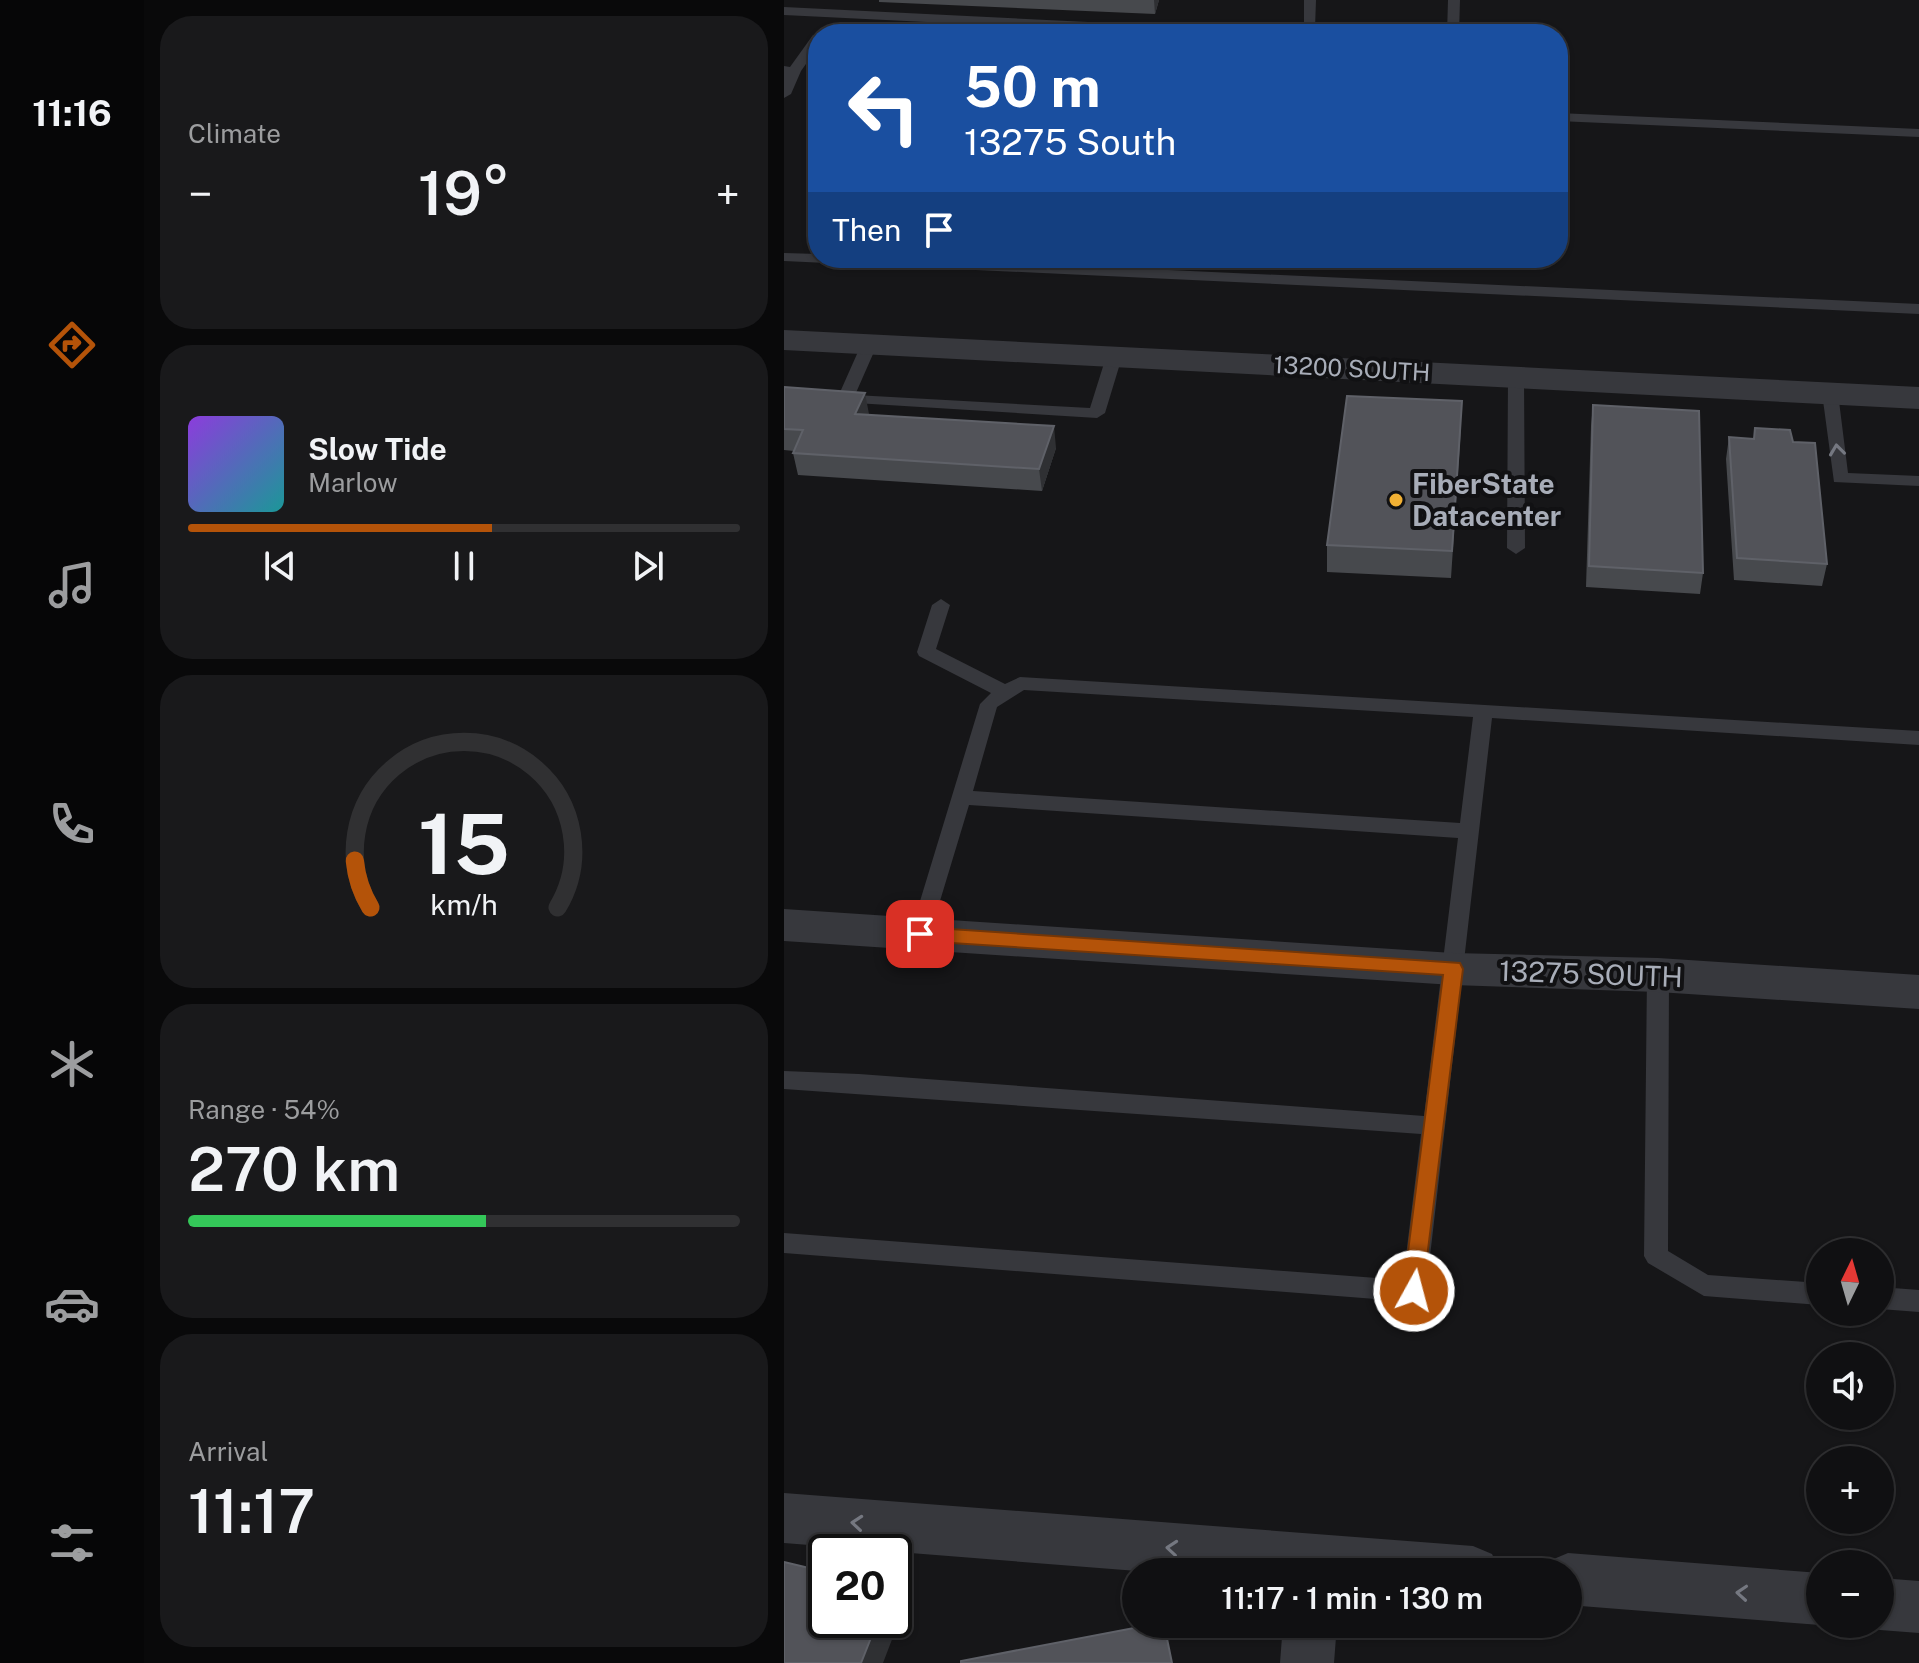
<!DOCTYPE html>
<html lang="en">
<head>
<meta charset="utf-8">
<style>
	body { margin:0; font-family:"Public Sans",sans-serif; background:#19191b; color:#f1f3f6; height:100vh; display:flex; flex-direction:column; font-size:30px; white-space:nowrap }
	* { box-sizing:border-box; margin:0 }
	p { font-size:26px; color:#9c9d9f }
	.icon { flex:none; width:44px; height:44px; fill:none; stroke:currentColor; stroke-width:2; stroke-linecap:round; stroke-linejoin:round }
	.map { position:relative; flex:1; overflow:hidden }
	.side { display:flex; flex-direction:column; gap:16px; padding:16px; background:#09090a; width:640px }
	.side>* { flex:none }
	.hud { position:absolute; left:24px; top:24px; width:760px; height:244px; border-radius:32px; box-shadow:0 2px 6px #0004,0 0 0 2px #303032; background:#1a4fa0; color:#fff; overflow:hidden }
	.needle { width:52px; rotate:5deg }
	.tools { position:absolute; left:1022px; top:1238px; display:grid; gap:16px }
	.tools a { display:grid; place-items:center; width:88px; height:88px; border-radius:50%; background:#101012; box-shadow:0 2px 6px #0004,0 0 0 2px #303032; font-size:40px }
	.speed { position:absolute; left:24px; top:1534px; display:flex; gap:16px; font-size:40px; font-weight:700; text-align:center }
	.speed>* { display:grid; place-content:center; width:104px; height:104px; border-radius:50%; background:#101012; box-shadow:0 2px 6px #0004,0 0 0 2px #303032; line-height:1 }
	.speed .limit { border:4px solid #111; border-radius:12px; background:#fff; color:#111 }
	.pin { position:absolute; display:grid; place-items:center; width:68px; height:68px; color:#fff; margin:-34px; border-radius:16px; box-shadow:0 4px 12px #0006 }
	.me { position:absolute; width:88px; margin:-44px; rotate:7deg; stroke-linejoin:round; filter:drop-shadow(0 0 6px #0008) }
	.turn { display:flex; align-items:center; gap:28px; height:168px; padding:0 24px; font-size:36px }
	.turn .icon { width:104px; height:104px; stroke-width:2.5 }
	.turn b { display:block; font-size:56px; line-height:68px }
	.then { display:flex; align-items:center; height:76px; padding:0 24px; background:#0003; gap:16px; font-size:30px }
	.big { font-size:60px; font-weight:600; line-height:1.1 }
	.side .widget { flex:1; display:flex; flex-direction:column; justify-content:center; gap:12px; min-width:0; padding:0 28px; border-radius:32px; background:#19191b }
	.side .dial { align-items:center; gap:0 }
	.dial svg { height:208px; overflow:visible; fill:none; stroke:#303032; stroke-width:7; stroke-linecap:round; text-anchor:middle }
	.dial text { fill:#f1f3f6; stroke:none }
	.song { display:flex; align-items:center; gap:24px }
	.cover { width:96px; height:96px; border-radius:12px; background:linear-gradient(135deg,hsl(270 70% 55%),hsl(180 70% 35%)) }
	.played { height:8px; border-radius:4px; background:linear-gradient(90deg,#b45309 55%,#303032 55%) }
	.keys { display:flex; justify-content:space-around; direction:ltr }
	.heat { display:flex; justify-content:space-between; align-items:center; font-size:44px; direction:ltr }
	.charge { height:12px; border-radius:6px; background:linear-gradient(90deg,#34c759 54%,#303032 0) }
	.trip { position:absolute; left:338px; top:1558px; width:460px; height:80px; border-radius:40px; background:#101012; box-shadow:0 2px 6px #0004,0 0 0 2px #303032; font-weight:600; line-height:80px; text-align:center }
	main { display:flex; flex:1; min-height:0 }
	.tabs { display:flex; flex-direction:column; width:144px; justify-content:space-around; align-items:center; background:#060607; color:#9c9d9f }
	.tabs .icon { width:56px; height:56px }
	.tabs .active { color:#b45309 }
	.tabs b { font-size:36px; color:#f1f3f6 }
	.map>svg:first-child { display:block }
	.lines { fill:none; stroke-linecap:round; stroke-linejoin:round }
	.service { fill:#37383d; fill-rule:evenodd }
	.minor { fill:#37383d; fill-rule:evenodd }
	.tertiary { fill:#37383d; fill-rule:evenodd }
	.wall { fill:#47494d }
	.shaded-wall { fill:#2f3033 }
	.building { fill:#525359; stroke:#5f6168; stroke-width:2 }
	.oneway { stroke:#757881 }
	.route { fill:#b45309; stroke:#753606; stroke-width:2 }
	.poi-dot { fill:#f2b134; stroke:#111113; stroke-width:3 }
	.labels { text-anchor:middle; stroke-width:8; stroke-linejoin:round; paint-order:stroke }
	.far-street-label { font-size:24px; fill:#a8adb8; stroke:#111113 }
	.poi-label { font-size:28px; font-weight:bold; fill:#a8adb8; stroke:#111113; text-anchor:start }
	.street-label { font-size:28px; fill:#a8adb8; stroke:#111113 }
</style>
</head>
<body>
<main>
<nav class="tabs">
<b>11:16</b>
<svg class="icon active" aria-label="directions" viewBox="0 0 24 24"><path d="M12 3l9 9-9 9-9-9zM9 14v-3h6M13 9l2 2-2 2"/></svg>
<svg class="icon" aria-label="music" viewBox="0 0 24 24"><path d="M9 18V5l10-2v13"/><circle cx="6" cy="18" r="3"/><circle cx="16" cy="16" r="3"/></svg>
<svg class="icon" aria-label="phone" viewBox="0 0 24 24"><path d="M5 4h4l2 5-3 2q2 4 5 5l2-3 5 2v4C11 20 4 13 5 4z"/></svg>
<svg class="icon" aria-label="climate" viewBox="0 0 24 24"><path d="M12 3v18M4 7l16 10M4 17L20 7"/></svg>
<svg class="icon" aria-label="car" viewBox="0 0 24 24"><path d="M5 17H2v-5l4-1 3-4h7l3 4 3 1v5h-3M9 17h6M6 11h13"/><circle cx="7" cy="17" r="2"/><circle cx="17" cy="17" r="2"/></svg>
<svg class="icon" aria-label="filters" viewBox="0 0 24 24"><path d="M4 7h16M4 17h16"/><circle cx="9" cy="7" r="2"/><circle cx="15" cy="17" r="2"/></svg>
</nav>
<section class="side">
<div class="widget"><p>Climate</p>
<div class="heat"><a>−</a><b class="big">19°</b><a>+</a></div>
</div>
<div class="widget">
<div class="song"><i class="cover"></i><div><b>Slow Tide</b><p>Marlow</p></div></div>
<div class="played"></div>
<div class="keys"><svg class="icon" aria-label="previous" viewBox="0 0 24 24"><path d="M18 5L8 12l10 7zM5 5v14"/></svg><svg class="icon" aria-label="pause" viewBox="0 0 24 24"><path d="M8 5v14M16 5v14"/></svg><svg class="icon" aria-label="next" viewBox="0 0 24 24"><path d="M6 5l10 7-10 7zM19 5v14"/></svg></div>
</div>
<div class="widget dial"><svg viewBox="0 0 100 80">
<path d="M14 69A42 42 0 1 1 86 69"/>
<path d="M14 69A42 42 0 0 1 8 51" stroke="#b45309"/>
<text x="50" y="56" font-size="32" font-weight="700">15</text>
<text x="50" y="72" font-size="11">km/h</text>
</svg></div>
<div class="widget"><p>Range · 54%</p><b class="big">270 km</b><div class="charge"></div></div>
<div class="widget"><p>Arrival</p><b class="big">11:17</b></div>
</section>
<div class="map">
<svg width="1135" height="1663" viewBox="0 0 1135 1663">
	<rect width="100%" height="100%" fill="#161618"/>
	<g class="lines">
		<path class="service" d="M520,0H532L531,28L454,34H390L0,15V7L428,28L520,22Z
			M664,0H676L675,34H663Z
			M34,34V47L17,71L7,94L0,98V66L6,67L29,35Z
			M774,113L1135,129V137L774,121Z
			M0,253L34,254V258H120L1135,304V314L0,261Z
			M85,340L93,345L71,395L306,408L322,357L330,352L338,357L321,413L313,418L55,402L53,399L77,345Z
			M732,372L740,377L741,548L732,554L723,548L724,377Z
			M1046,388L1054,393L1064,473L1135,476V486L1050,482L1038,393Z
			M157,599L166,605L152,649L221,684L236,677L1135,731V745L708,718L642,1291L639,1298L630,1302L0,1253V1233L619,1280L637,1134L0,1089V1071L75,1074L640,1116L674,838L185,805L146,934L143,940H129L126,934L196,704L207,693L135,656L133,652L148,605ZM240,690L689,717L676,823L189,791L213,707Z
			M874,967L882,969L885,975L884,1251L924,1275L1036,1283V1305L920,1296L864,1263L860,1256L863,975L866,969Z
			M1096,1287L1135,1290V1312L1096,1309Z"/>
		<path class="minor" d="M0,909L669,953L874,958L1135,975V1009L874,992L669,985L0,941Z
			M0,1493L689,1546L708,1554L716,1572H366L0,1543Z
			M784,1553L1036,1573V1624H1039L1036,1625L784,1605V1572H760L765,1561Z
			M1096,1578L1135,1581V1633L1096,1630L1081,1624H1096Z
			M499,1624H553L550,1663H496Z"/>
		<path class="tertiary" d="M0,330L1135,387V409L0,350Z"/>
	</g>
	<path class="wall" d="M95,0H375L371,14L95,2Z
		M0,387L85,415L272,448L258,491L14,475L9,453L10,451L0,450Z
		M809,405L919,573L916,594L802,587L807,426Z
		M677,428L667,578L543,572V545Z
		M945,437L1009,442L1043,564L1038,586L950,580L942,459Z"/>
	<path class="shaded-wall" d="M370,0H375L371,14Z
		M81,393L85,414L75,435L71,414Z
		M270,426L272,448L258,491L255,469Z
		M110,1598L117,1616L99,1663H77L94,1620H110Z"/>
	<path class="building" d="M0,387L81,393L71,414L270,426L255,469L9,453L19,430L0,429Z
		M563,396L678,401L668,551L543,545Z
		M809,405L915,411L919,573L805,566Z
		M971,428L1006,430L1009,442L1031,443L1043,564L953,558L945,437L970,439Z
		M0,1562L42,1572V1620H94L77,1663H0Z
		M371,1624H380L388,1663H177V1661Z"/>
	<defs><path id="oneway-chevron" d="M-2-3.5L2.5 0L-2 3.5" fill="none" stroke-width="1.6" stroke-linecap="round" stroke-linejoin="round" transform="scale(2)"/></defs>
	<g class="oneway">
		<use href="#oneway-chevron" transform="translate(1053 450) rotate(-97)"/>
		<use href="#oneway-chevron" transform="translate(73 1523) rotate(-175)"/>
		<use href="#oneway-chevron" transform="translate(388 1548) rotate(-175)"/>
		<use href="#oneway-chevron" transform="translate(958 1593) rotate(-176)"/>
	</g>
	<path class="route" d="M136,927L676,963L679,969L638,1298L630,1301L623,1298L619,1291L659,975L136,941L126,934Z"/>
	<circle class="poi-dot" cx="612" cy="500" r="8"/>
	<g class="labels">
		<g class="far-street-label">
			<text transform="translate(568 369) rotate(3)" y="8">13200 SOUTH</text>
		</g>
		<g class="poi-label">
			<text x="628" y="494">FiberState<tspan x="628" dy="32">Datacenter</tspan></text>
		</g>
		<g class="street-label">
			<text transform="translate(807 974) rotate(2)" y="10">13275 SOUTH</text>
		</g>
	</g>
</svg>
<div class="tools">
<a><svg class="needle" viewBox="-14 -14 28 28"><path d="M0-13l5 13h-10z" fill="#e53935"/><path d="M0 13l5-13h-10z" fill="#9c9d9f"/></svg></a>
<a><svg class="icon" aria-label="sound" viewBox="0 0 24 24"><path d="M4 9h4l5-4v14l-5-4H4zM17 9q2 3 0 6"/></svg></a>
<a>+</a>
<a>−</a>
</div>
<div class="speed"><div class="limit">20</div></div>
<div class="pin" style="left:136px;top:934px;background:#d93025"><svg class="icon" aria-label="arrive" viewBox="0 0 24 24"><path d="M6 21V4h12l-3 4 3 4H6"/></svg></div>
<svg class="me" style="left:630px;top:1291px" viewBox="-20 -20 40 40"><circle r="17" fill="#b45309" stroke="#fff" stroke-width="3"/><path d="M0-11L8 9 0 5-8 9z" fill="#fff"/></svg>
<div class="trip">11:17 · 1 min · 130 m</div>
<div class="hud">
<div class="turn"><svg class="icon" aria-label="left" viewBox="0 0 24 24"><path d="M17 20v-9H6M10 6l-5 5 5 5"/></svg><div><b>50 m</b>13275 South</div></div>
<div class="then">Then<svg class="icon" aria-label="arrive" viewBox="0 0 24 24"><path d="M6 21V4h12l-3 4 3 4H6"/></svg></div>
</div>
</div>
</main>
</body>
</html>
